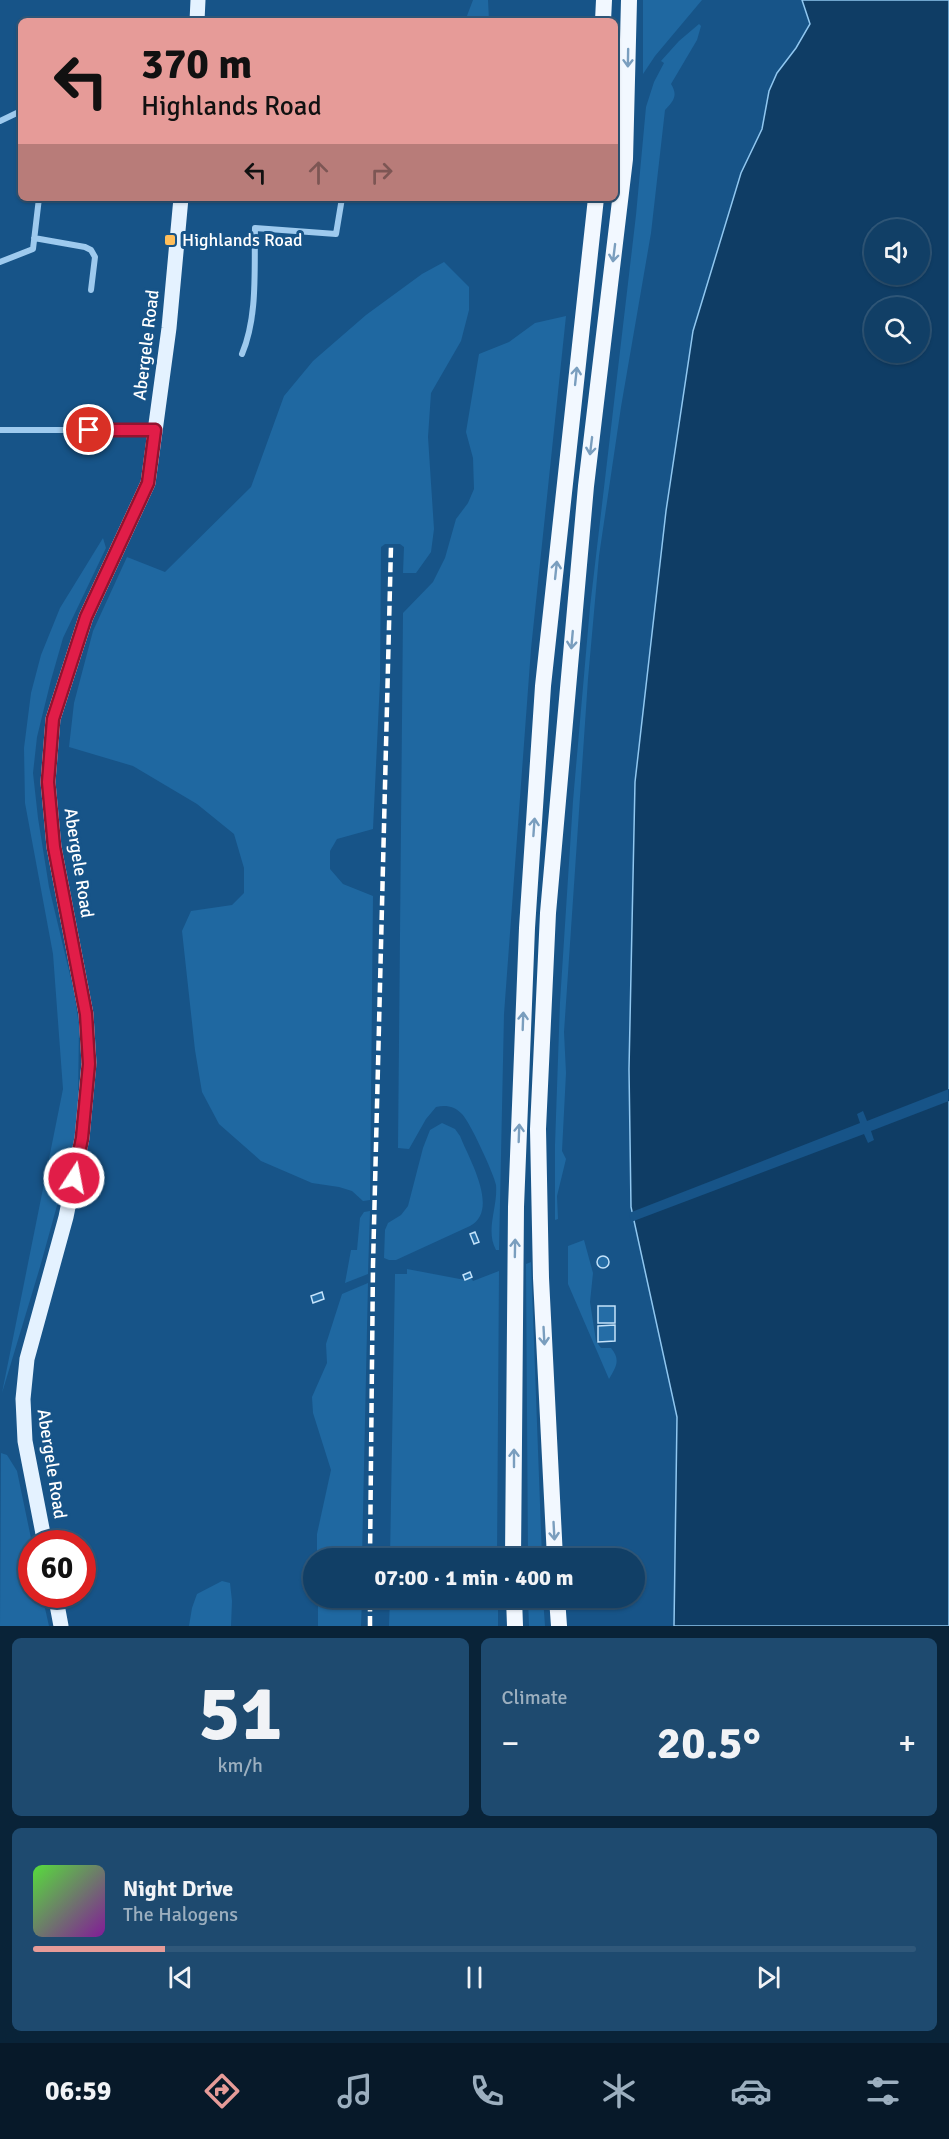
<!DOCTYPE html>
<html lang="en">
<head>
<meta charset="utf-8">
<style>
	body { margin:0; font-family:Signika,sans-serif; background:#1e4a6f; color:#f1f3f6; height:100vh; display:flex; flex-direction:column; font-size:22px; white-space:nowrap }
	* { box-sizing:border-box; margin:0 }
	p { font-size:20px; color:#9cafbf }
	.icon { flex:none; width:33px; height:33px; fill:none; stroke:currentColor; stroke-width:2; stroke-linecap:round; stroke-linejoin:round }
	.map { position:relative; height:1626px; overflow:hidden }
	.details { display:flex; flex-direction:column; gap:12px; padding:12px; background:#092338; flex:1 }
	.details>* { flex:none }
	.hud { position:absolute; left:18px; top:18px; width:600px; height:183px; border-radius:9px; box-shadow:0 2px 4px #0004,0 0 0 2px #30587a; background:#e69b98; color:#111; overflow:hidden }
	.tools { position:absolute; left:864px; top:219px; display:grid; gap:12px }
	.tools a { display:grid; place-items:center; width:66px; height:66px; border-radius:50%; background:#113f66; box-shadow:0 2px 4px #0004,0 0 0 2px #30587a; font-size:30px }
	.speed { position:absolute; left:18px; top:1530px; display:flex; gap:12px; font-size:30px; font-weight:700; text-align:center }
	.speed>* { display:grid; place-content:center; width:78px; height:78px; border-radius:50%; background:#113f66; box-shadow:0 2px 4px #0004,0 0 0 2px #30587a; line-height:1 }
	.speed .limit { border:9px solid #d22; background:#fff; color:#111 }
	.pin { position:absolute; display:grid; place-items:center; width:51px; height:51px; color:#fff; margin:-26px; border:3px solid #fff; border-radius:50%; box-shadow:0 2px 6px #0007 }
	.me { position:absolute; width:66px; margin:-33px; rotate:11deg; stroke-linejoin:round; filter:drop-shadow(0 0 4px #0008) }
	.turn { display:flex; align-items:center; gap:21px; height:126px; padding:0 24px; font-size:27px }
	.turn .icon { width:78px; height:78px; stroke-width:2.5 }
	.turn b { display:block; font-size:42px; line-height:51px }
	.lanes { display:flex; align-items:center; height:57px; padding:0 24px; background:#0003; justify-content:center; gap:30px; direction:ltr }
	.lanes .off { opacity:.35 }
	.big { font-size:45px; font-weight:700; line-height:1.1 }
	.details .widget { flex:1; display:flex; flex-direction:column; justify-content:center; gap:9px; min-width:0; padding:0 21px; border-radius:9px; background:#1e4a6f }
	.details .dial { align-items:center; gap:0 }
	.dial b { font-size:78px; line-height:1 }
	.song { display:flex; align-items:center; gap:18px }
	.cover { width:72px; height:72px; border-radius:9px; background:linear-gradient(135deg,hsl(110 70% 55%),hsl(290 70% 35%)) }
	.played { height:6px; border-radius:3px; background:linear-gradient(90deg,#e69b98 15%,#30587a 15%) }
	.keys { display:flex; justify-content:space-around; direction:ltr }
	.heat { display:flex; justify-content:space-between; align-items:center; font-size:33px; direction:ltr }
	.details .tiles { flex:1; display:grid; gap:12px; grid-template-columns:1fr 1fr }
	.widget:last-child { grid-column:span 2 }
	.trip { position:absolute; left:303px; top:1548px; width:342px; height:60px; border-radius:30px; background:#113f66; box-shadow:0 2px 4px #0004,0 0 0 2px #30587a; font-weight:700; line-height:60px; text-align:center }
	.dock { display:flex; height:96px; justify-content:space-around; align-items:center; background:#071929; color:#9cafbf }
	.dock .icon { width:42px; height:42px }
	.dock .on { color:#e69b98 }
	.dock b { font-size:27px; color:#f1f3f6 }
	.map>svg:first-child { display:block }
	.green { fill:#1f68a1 }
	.water { fill:#0f3d65; stroke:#90c7f0; stroke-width:1.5; fill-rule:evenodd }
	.pier { fill:#175488 }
	.building { fill:#256da6; stroke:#c3e2fa; stroke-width:1.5 }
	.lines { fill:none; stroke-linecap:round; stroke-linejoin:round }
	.minor { stroke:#9ecaee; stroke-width:6 }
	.primary { stroke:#e4f2ff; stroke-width:15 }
	.trunk { stroke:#f2f8ff; stroke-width:16 }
	.rail { stroke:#fff; stroke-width:4.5; stroke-dasharray:10 4.5; stroke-linecap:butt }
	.oneway { stroke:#7a9ebe }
	.route-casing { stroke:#92132f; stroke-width:15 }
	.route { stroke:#e11d48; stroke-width:10 }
	.poi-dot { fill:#ffbe5a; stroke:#175488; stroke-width:2 }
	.labels { text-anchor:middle; stroke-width:6; stroke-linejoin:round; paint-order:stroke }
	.poi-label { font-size:18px; fill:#fff; stroke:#175488; text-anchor:start }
	.street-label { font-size:18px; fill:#fff; stroke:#175488 }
</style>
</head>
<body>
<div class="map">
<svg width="949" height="1626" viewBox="0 0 949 1626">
	<rect width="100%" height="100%" fill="#175488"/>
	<path class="green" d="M473,0H488L489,21H465Z
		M643,0H702L655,56L643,74Z
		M699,24L701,26L697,40L671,84C678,95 674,101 665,110L651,233L621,407L599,556L588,679L564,1032L566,1073L562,1151L566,1159L557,1196L558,1219L555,1220V1145L560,1002L573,801L590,607L636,215L646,107L654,82L664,63L661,61L679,41Z
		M444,262L469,287V310L461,341L431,393L428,437L434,529L431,552L416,573H403L404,547L400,544H385L381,547L380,681L373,829L337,839L330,851V869L343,884L373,896L370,1200L363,1201L352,1191L339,1187L312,1183L261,1161L219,1124L202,1092L195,1050L182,931L191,911L232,905L244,893V868L234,834L197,804L133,766L69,747L74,703L93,631L127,557L165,572L251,487L284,396L313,361L366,315L422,274Z
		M566,316L531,649L504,1014L499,1250H496C485,1230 498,1207 496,1185C494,1174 470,1122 462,1114C454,1106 446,1105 436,1107L426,1119L409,1149L398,1148L403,613L433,582L445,558L456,519L468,503L474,489L473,458L466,432L479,354L509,342L535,323Z
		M103,538L106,548L63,638L51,680L37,737L33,773L38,818L49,887L74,992L79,1026L78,1100L74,1144L40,1267L2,1393L63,1089L53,954L25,803L24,748L31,693L41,655L60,608Z
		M442,1123L455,1129L460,1136C469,1159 500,1210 470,1226L396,1260H389L384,1258L385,1230L388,1223L401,1215L408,1206L423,1148L430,1130Z
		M370,1211L368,1274L345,1283L351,1250H357L360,1218L364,1212Z
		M584,1240L593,1273L590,1302L596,1341L601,1348H611C621,1360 616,1367 609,1379L568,1284V1246Z
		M531,1262L542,1558H528L526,1264Z
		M407,1269L465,1280L471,1278L473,1281L499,1271L497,1558H390L395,1274H407Z
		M368,1283L362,1558H317V1534L331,1470L313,1413L312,1397L327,1363L326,1344L342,1294Z
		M1,1453L7,1455L17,1471L32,1543V1594L42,1595L49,1626H0Z
		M222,1581L230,1583L232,1601L231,1626H189L192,1608L197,1594Z
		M318,1598H362L361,1626H318Z
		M390,1598H498V1626H389Z
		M528,1598H543L545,1626H529Z"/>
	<path class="water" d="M802,0H949V1626H674L677,1417L631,1207L629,1069L635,782L666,511L693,331L741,173L762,129L769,91L777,73L796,48L810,24ZM874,230H920V274H874ZM874,308H920V352H874Z"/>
	<path class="pier" d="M949,1089V1101L871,1131L874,1140L868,1143L864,1134L631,1222L629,1213L860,1123L857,1114L863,1111L867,1121Z"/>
	<path class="building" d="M475,1232L479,1242L474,1244L470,1234Z
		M597 1262a6 6 0 1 1 12 0a6 6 0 1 1-12 0Z
		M470,1272L472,1277L465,1280L463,1275Z
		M322,1292L324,1299L313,1303L311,1296Z
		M598,1306H615V1323H598Z
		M615,1325V1341L598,1342V1326Z"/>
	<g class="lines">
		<path class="minor" d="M0,121L21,111
			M34,238L85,247L91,250L95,257L91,290
			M0,262L33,249L39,198
			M242,354C258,316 254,269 255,228L336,234L342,198
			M0,430H155"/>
		<path class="primary" d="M197,21L198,0
			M45,1544L25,1441L23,1399L27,1359L66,1217L82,1138L89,1063L86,1014L54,847L48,782L53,719L86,617L148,483L169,328L181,198
			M55,1594L61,1626"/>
		<path class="trunk" d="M603,21L604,0
			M513,1558L516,1207L527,928L543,686L596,198
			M555,1558L541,1278L538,1129L548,913L586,486L625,159L629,0
			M514,1598L515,1626
			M557,1598L559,1626"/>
		<path class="rail" d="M370,1558L373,1265L391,546
			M370,1626V1598"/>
	</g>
	<defs><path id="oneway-shaft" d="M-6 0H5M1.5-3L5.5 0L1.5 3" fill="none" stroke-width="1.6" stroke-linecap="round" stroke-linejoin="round" transform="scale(1.5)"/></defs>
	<g class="oneway">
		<use href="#oneway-shaft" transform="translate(628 58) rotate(91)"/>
		<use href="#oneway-shaft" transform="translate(614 253) rotate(97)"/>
		<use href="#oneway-shaft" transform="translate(576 376) rotate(-84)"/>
		<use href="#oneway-shaft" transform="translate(591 446) rotate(97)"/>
		<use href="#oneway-shaft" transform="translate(556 570) rotate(-84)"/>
		<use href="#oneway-shaft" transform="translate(572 640) rotate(95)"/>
		<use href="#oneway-shaft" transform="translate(534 827) rotate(-86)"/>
		<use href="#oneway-shaft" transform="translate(523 1021) rotate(-88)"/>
		<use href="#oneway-shaft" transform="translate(519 1133) rotate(-88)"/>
		<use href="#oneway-shaft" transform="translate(515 1248) rotate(-89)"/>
		<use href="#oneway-shaft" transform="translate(544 1336) rotate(87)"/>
		<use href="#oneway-shaft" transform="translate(514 1458) rotate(-90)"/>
		<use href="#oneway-shaft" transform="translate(554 1531) rotate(87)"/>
	</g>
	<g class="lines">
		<g class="route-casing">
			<path id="route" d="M74,1178L82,1138L89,1064L86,1014L54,847L48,782L53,719L86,617L148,483L155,430H89"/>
		</g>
		<use href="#route" class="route"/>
	</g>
	<rect class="poi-dot" x="164" y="234" width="12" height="12" rx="3"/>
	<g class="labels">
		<g class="poi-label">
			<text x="182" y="246">Highlands Road</text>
		</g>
		<g class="street-label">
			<text transform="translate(146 345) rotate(-83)" y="6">Abergele Road</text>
			<text transform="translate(79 863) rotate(81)" y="6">Abergele Road</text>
			<text transform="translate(52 1464) rotate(81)" y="6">Abergele Road</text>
		</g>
	</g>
</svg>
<div class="tools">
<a><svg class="icon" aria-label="sound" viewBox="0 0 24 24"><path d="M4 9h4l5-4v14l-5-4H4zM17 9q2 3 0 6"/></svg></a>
<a><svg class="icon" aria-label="search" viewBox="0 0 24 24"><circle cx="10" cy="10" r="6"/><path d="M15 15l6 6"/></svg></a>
</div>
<div class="speed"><div class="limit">60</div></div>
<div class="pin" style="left:89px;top:430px;background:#d93025"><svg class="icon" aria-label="arrive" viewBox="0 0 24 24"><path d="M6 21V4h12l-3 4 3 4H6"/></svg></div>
<svg class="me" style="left:74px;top:1178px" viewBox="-20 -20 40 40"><circle r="17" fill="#e11d48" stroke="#fff" stroke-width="3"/><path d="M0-11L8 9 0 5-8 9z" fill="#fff"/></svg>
<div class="trip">07:00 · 1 min · 400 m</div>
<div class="hud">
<div class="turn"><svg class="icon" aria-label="left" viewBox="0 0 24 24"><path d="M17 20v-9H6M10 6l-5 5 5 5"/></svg><div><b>370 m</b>Highlands Road</div></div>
<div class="lanes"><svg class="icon" aria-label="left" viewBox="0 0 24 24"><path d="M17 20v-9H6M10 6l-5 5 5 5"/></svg><svg class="icon off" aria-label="ahead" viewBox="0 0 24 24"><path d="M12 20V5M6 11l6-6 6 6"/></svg><svg class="icon off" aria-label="right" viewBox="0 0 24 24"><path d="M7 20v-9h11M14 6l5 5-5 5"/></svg></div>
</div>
</div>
<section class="details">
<div class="tiles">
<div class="widget dial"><b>51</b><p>km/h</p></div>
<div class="widget"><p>Climate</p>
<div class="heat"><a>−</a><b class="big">20.5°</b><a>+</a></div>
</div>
<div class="widget">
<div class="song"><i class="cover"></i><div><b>Night Drive</b><p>The Halogens</p></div></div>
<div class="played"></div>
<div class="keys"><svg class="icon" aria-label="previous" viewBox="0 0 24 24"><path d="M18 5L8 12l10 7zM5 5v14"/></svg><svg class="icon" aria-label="pause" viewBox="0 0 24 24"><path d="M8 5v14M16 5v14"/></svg><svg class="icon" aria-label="next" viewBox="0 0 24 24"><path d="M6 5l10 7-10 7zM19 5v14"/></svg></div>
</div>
</div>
</section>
<nav class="dock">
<b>06:59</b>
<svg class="icon on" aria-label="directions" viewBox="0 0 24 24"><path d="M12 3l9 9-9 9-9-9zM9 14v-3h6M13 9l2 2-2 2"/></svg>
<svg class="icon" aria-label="music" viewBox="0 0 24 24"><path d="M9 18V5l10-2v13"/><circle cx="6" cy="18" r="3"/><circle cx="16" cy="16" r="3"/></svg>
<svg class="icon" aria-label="phone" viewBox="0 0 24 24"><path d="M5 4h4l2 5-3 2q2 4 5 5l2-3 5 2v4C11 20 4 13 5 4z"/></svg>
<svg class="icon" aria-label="climate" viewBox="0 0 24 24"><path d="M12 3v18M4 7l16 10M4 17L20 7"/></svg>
<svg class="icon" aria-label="car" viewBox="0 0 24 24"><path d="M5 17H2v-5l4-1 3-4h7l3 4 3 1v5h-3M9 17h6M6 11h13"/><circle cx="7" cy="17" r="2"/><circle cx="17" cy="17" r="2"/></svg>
<svg class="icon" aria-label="filters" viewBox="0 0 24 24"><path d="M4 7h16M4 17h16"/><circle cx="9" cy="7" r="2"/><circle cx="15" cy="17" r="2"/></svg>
</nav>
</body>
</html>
